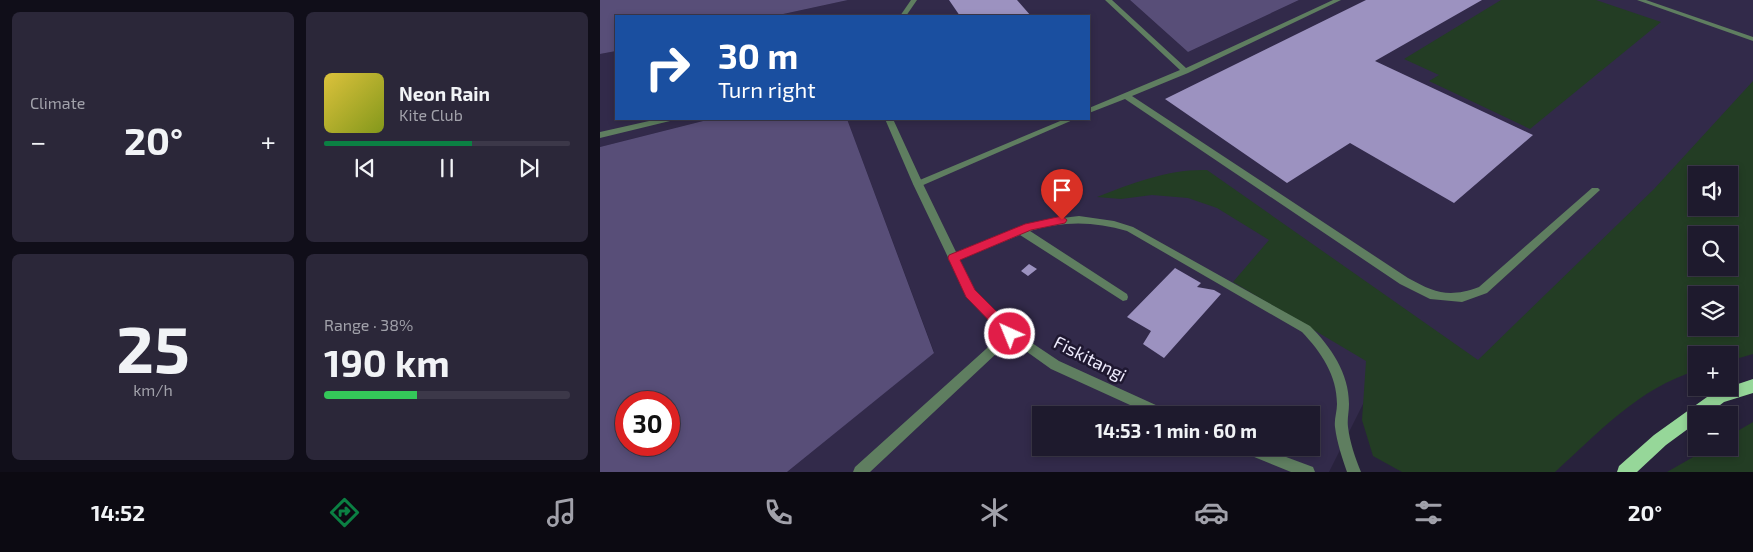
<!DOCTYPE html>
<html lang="en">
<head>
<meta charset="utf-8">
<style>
	body { margin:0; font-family:"Exo 2",sans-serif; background:#2b2739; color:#f1f3f6; height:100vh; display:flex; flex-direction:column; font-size:19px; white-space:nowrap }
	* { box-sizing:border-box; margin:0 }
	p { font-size:16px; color:#a1a1aa }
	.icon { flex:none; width:28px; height:28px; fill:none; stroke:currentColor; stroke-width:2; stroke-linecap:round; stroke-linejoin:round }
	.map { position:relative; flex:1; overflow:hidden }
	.details { display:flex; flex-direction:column; gap:12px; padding:12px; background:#100e19; width:600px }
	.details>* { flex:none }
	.top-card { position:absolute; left:15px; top:15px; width:475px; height:105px; border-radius:0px; box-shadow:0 2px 8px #0003,0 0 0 1px #3c3849; background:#1a4fa0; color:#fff; overflow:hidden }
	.buttons { position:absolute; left:1088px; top:166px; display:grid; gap:10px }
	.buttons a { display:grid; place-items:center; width:50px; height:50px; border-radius:0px; background:#1e1a2d; box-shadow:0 2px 8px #0003,0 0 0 1px #3c3849; font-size:25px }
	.speed { position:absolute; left:15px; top:391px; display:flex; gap:10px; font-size:25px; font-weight:700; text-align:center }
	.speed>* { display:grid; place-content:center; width:65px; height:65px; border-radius:50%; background:#1e1a2d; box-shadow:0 2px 8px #0003,0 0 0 1px #3c3849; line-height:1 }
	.speed .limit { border:8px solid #d22; background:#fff; color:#111 }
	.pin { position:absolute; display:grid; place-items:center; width:42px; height:42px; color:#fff; margin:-51px -21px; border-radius:50% 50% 50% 0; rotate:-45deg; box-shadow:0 0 5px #0007 }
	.pin .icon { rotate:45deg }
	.me { position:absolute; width:55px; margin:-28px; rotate:316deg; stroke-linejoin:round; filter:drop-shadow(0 0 4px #0008) }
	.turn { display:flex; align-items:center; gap:18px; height:105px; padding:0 20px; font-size:22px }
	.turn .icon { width:65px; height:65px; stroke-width:2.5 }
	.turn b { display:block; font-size:35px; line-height:42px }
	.big { font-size:38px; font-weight:700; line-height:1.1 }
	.details .widget { flex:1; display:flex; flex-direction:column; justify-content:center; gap:8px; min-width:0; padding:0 18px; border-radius:8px; background:#2b2739 }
	.details .dial { align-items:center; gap:0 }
	.dial b { font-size:65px; line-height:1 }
	.song { display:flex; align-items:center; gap:15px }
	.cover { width:60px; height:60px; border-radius:8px; background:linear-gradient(135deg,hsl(50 70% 55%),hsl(70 70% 35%)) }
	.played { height:5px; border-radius:2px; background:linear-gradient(90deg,#0b8043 60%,#3c3849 60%) }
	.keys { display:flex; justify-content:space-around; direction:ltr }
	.heat { display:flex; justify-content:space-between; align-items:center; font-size:28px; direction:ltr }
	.charge { height:8px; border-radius:4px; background:linear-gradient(90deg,#34c759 38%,#3c3849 0) }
	.details .tiles { flex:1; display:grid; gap:12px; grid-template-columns:repeat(2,1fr) }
	.trip { position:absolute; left:432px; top:406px; width:288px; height:50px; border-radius:0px; background:#1e1a2d; box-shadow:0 2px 8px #0003,0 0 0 1px #3c3849; font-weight:700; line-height:50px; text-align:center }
	.tab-bar { display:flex; height:80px; justify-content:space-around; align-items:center; background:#0c0a12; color:#a1a1aa }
	.tab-bar .icon { width:35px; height:35px }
	.tab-bar .on { color:#0b8043 }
	.tab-bar b { font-size:22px; color:#f1f3f6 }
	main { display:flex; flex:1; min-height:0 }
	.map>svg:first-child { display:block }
	.built { fill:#322a4a; fill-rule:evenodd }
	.green { fill:#233d24; fill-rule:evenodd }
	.water { fill:#584e78; fill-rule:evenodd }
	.building { fill:#9c92c0 }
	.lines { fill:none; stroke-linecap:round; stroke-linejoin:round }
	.service { fill:#5f7e60; fill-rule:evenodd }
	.minor { fill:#5f7e60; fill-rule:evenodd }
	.primary { fill:#96d799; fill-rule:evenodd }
	.route { fill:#e11d48; stroke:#92132f }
	.labels { text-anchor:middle; stroke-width:5; stroke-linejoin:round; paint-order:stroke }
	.street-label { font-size:18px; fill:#edeafc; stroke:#1f1831 }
</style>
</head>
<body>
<main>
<section class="details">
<div class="tiles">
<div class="widget"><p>Climate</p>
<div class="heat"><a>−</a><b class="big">20°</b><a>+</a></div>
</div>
<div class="widget">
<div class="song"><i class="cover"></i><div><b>Neon Rain</b><p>Kite Club</p></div></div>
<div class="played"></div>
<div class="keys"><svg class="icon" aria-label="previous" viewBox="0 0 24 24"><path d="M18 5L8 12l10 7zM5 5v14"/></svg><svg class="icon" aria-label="pause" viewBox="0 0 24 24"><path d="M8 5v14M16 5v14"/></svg><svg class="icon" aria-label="next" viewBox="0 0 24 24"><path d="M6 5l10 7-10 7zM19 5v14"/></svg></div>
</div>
<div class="widget dial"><b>25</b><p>km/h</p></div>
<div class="widget"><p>Range · 38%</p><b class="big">190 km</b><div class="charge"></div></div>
</div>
</section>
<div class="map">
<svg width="1153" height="472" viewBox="0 0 1153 472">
	<rect width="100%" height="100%" fill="#28223c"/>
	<path class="built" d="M248,0H530L588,52L699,0H1153V96L883,372L772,386L729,472H187L334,352L247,119H489V16H174ZM441,415H711V448H441Z
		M16,51V119H111L0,147V54Z"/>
	<path class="green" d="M901,0H996L1061,22L930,129L829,81L839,75L804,59Z
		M1153,81V354L1129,361V355H1096V371C1040,387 997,434 955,472H802L773,456L762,420L766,361L633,282L669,240L617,208L588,198L552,195L521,199L497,197C533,183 568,169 607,170L878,360L1054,189ZM1096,175H1129V208H1096ZM1096,235H1129V268H1096ZM1096,295H1129V328H1096Z
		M1153,422V472H1067L1109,448H1129V436Z"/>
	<path class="water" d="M0,0H248L174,16H16V51L0,54Z
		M530,0H699L588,52Z
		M111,119H247L334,353L187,472H0V147ZM26,402H69V445H26Z"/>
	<path class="building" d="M349,0H417L431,16H360Z
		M766,0H882L775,61L933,135L854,203L750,143L687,183L565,99Z
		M429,264L437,269L428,276L421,271Z
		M575,268L601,283L597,287L614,290L621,294L564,358L543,344L551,331L527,317Z"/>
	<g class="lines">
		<path class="service" d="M311,0H317L306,16H300Z
			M505,0H512L586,68L733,0H741L588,73L532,96L808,278C835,293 849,298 879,287L992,188H998L1000,190L887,293L862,302L830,299L800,284L525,99L489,113V108L580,70Z
			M1037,0H1046L1153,37V41Z
			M58,119H71L70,121L0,138V132Z
			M465,119H475L321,186L318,187L313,184L315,182Z
			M479,216L514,221L533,227L710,326C731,347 749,373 749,404C749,412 747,419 748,427C750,443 755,457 761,472H747C742,457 737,443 735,427C734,419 737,412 737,404C737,375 721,352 702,332L527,231C494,221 462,221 430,231L527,294L528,297L527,300L523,301L420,235L357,261H349L348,258L349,255L416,228L445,220Z
			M410,329L414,331L416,334L414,337L270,472H253L255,467L406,331Z"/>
		<path class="minor" d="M285,119H293L323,184L375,291L414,331L459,361L569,411L571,415H552L451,369L406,337L367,297L313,184Z
			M640,448H662L713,467L715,472H691L642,452Z"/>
		<path class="primary" d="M1153,379V393L1124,402L1107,415H1096V423L1066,445L1037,472H1017L1019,466L1054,435L1114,392Z"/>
	</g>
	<path class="route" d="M462,216L467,220L465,223L431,230L360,260L375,290L415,330L417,334L415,338L410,339L406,338L366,297L348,258L349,255L425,224Z"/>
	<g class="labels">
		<g class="street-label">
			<text transform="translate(490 359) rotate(27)" y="6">Fiskitangi</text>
		</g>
	</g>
</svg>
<div class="buttons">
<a><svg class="icon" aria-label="sound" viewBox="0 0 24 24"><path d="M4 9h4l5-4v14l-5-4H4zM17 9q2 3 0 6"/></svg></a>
<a><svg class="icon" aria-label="search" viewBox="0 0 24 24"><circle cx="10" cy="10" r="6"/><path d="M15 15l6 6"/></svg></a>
<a><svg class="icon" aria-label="layers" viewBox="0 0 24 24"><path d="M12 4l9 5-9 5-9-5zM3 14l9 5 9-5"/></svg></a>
<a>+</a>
<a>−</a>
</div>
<div class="speed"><div class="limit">30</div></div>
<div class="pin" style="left:462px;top:220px;background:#d93025"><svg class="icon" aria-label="arrive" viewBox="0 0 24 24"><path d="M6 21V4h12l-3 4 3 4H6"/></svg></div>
<svg class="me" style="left:410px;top:334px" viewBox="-20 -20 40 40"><circle r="17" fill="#e11d48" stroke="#fff" stroke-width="3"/><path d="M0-11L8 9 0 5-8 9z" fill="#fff"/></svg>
<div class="trip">14:53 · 1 min · 60 m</div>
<div class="top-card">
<div class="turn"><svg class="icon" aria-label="right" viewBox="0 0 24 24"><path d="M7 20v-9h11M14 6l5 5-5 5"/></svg><div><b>30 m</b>Turn right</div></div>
</div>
</div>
</main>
<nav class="tab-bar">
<b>14:52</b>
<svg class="icon on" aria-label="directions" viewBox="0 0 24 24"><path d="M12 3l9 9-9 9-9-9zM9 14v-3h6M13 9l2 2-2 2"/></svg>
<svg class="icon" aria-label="music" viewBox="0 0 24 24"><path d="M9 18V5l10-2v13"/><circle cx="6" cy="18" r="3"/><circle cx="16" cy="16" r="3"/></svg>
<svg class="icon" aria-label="phone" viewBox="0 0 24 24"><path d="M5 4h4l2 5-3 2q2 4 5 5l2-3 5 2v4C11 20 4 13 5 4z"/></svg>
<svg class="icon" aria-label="climate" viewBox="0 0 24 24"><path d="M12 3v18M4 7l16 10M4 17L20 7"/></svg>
<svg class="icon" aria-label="car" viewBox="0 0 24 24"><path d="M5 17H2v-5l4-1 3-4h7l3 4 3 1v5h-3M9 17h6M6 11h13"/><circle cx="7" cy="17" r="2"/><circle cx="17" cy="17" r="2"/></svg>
<svg class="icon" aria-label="filters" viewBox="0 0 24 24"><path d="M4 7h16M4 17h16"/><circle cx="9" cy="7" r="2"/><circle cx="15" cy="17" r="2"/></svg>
<b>20°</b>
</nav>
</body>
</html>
